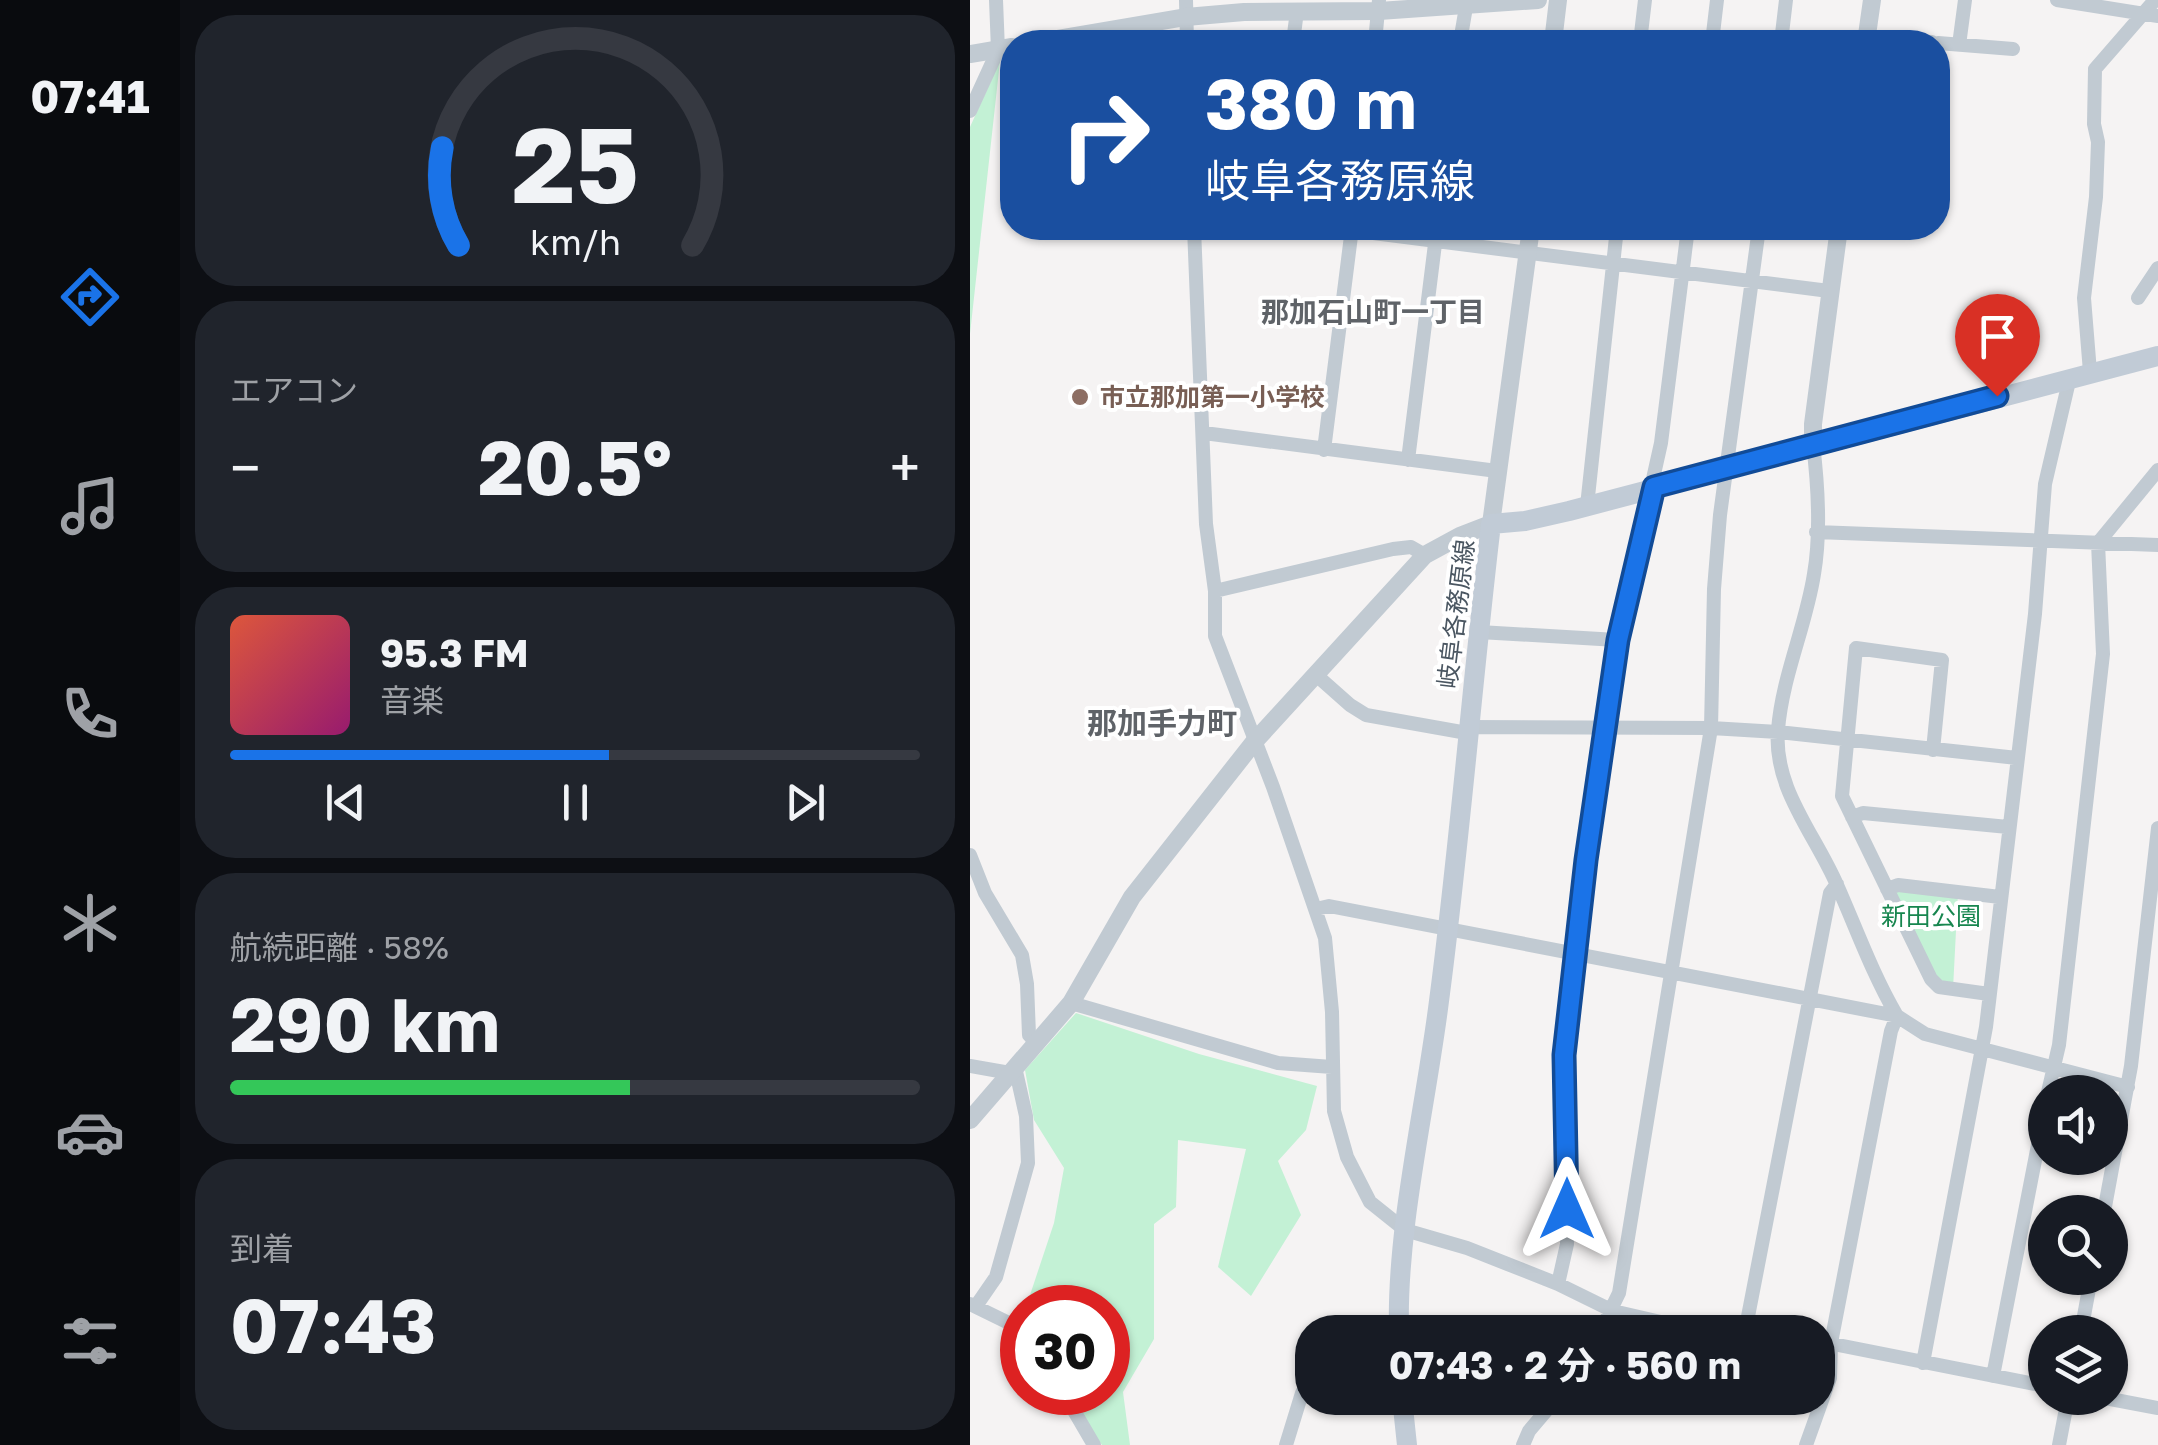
<!DOCTYPE html>
<html lang="ja">
<head>
<meta charset="utf-8">
<style>
	body { margin:0; font-family:"Golos Text","Noto Sans JP",sans-serif; background:#20242c; color:#f1f3f6; height:100vh; display:flex; flex-direction:column; font-size:38px; white-space:nowrap }
	* { box-sizing:border-box; margin:0 }
	p { font-size:32px; color:#9ea1a6 }
	.icon { flex:none; width:55px; height:55px; fill:none; stroke:currentColor; stroke-width:2; stroke-linecap:round; stroke-linejoin:round }
	.map { position:relative; flex:1; overflow:hidden }
	.panel { display:flex; flex-direction:column; gap:15px; padding:15px; background:#0d0f14; width:790px }
	.panel>* { flex:none }
	.top-card { position:absolute; left:30px; top:30px; width:950px; height:210px; border-radius:40px; box-shadow:0 2px 8px #0004; background:#1a4fa0; color:#fff; overflow:hidden }
	.buttons { position:absolute; left:1058px; top:1075px; display:grid; gap:20px }
	.buttons a { display:grid; place-items:center; width:100px; height:100px; border-radius:50%; background:#171b24; box-shadow:0 2px 8px #0004; font-size:50px }
	.speed { position:absolute; left:30px; top:1285px; display:flex; gap:20px; font-size:50px; font-weight:700; text-align:center }
	.speed>* { display:grid; place-content:center; width:130px; height:130px; border-radius:50%; background:#171b24; box-shadow:0 2px 8px #0004; line-height:1 }
	.speed .limit { border:15px solid #d22; background:#fff; color:#111 }
	.pin { position:absolute; display:grid; place-items:center; width:85px; height:85px; color:#fff; margin:-102px -42px; border-radius:50% 50% 50% 0; rotate:-45deg; box-shadow:0 0 10px #0007 }
	.pin .icon { rotate:45deg }
	.me { position:absolute; width:110px; margin:-55px; rotate:0deg; stroke-linejoin:round; filter:drop-shadow(0 0 8px #0008) }
	.turn { display:flex; align-items:center; gap:35px; height:210px; padding:0 40px; font-size:45px }
	.turn .icon { width:130px; height:130px; stroke-width:2.5 }
	.turn b { display:block; font-size:70px; line-height:85px }
	.big { font-size:75px; font-weight:700; line-height:1.1 }
	.panel .widget { flex:1; display:flex; flex-direction:column; justify-content:center; gap:15px; min-width:0; padding:0 35px; border-radius:40px; background:#20242c }
	.panel .dial { align-items:center; gap:0 }
	.dial svg { height:260px; overflow:visible; fill:none; stroke:#363941; stroke-width:7; stroke-linecap:round; text-anchor:middle }
	.dial text { fill:#f1f3f6; stroke:none }
	.song { display:flex; align-items:center; gap:30px }
	.cover { width:120px; height:120px; border-radius:15px; background:linear-gradient(135deg,hsl(10 70% 55%),hsl(320 70% 35%)) }
	.played { height:10px; border-radius:5px; background:linear-gradient(90deg,#1a73e8 55%,#363941 55%) }
	.keys { display:flex; justify-content:space-around; direction:ltr }
	.heat { display:flex; justify-content:space-between; align-items:center; font-size:55px; direction:ltr }
	.charge { height:15px; border-radius:8px; background:linear-gradient(90deg,#34c759 58%,#363941 0) }
	.trip { position:absolute; left:325px; top:1315px; width:540px; height:100px; border-radius:40px; background:#171b24; box-shadow:0 2px 8px #0004; font-weight:700; line-height:100px; text-align:center }
	main { display:flex; flex:1; min-height:0 }
	.tabs { display:flex; flex-direction:column; width:180px; justify-content:space-around; align-items:center; background:#090b0e; color:#9ea1a6 }
	.tabs .icon { width:70px; height:70px }
	.tabs .current { color:#1a73e8 }
	.tabs b { font-size:45px; color:#f1f3f6 }
	.map>svg:first-child { display:block }
	.green { fill:#c3f1d5 }
	.lines { fill:none; stroke-linecap:round; stroke-linejoin:round }
	.minor { stroke:#c1cad2; stroke-width:14 }
	.tertiary { stroke:#c1cad2; stroke-width:18 }
	.secondary { stroke:#c1cbd6; stroke-width:20 }
	.route-casing { stroke:#114b97; stroke-width:25 }
	.route { stroke:#1a73e8; stroke-width:18 }
	.education-dot { fill:#8d6e63; stroke:#fff; stroke-width:4 }
	.labels { text-anchor:middle; stroke-width:8; stroke-linejoin:round; paint-order:stroke }
	.education-label { font-size:25px; font-weight:bold; fill:#785e54; stroke:#fff; text-anchor:start }
	.street-label { font-size:25px; fill:#4a5661; stroke:#fff }
	.park-label { font-size:25px; fill:#17864f; stroke:#fff }
	.neighbourhood-label { font-size:28px; font-weight:bold; fill:#5f6368; stroke:#fff }
	.quarter-label { font-size:30px; font-weight:bold; fill:#5f6368; stroke:#fff }
</style>
</head>
<body>
<main>
<nav class="tabs">
<b>07:41</b>
<svg class="icon current" aria-label="directions" viewBox="0 0 24 24"><path d="M12 3l9 9-9 9-9-9zM9 14v-3h6M13 9l2 2-2 2"/></svg>
<svg class="icon" aria-label="music" viewBox="0 0 24 24"><path d="M9 18V5l10-2v13"/><circle cx="6" cy="18" r="3"/><circle cx="16" cy="16" r="3"/></svg>
<svg class="icon" aria-label="phone" viewBox="0 0 24 24"><path d="M5 4h4l2 5-3 2q2 4 5 5l2-3 5 2v4C11 20 4 13 5 4z"/></svg>
<svg class="icon" aria-label="climate" viewBox="0 0 24 24"><path d="M12 3v18M4 7l16 10M4 17L20 7"/></svg>
<svg class="icon" aria-label="car" viewBox="0 0 24 24"><path d="M5 17H2v-5l4-1 3-4h7l3 4 3 1v5h-3M9 17h6M6 11h13"/><circle cx="7" cy="17" r="2"/><circle cx="17" cy="17" r="2"/></svg>
<svg class="icon" aria-label="filters" viewBox="0 0 24 24"><path d="M4 7h16M4 17h16"/><circle cx="9" cy="7" r="2"/><circle cx="15" cy="17" r="2"/></svg>
</nav>
<section class="panel">
<div class="widget dial"><svg viewBox="0 0 100 80">
<path d="M14 69A42 42 0 1 1 86 69"/>
<path d="M14 69A42 42 0 0 1 9 39" stroke="#1a73e8"/>
<text x="50" y="56" font-size="32" font-weight="700">25</text>
<text x="50" y="72" font-size="11">km/h</text>
</svg></div>
<div class="widget"><p>エアコン</p>
<div class="heat"><a>−</a><b class="big">20.5°</b><a>+</a></div>
</div>
<div class="widget">
<div class="song"><i class="cover"></i><div><b>95.3 FM</b><p>音楽</p></div></div>
<div class="played"></div>
<div class="keys"><svg class="icon" aria-label="previous" viewBox="0 0 24 24"><path d="M18 5L8 12l10 7zM5 5v14"/></svg><svg class="icon" aria-label="pause" viewBox="0 0 24 24"><path d="M8 5v14M16 5v14"/></svg><svg class="icon" aria-label="next" viewBox="0 0 24 24"><path d="M6 5l10 7-10 7zM19 5v14"/></svg></div>
</div>
<div class="widget"><p>航続距離 · 58%</p><b class="big">290 km</b><div class="charge"></div></div>
<div class="widget"><p>到着</p><b class="big">07:43</b></div>
</section>
<div class="map">
<svg width="1188" height="1445" viewBox="0 0 1188 1445">
	<rect width="100%" height="100%" fill="#f5f3f3"/>
	<path class="green" d="M30,61L0,334V127Z
		M917,889L988,892L983,989L969,987Z
		M106,1013L229,1054L347,1086L336,1130L308,1161L331,1215L281,1296L248,1267L276,1149L208,1140L206,1207L184,1224V1339L153,1392L160,1445H132L114,1421L100,1393L138,1392V1308L56,1307L84,1223L94,1168L64,1120L55,1070Z"/>
	<g class="lines">
		<path class="minor" d="M216,0L217,42
			M1087,0L1188,16
			M942,41L962,42
			M323,42L327,11
			M405,42L409,0
			M490,42L496,7
			M670,42L675,0
			M742,42L747,0
			M811,42L816,0
			M968,43L1043,49
			M989,45L995,0
			M0,111L28,50L26,0
			M224,228L236,524L245,591V636L303,787L355,938L362,1012L364,1111L377,1157L400,1202L435,1230L497,1248L588,1284L643,1311L708,1326L775,1332
			M364,228L859,291
			M1168,298L1188,268
			M1120,372L1114,298L1126,197L1128,142L1124,124L1125,69L1185,0
			M234,433L527,471
			M843,444C848,485 851,533 844,574C836,626 812,677 808,730C803,788 845,834 867,885C887,930 902,973 927,1016
			M354,450L382,228
			M438,460L467,228
			M617,506L647,228
			M846,532L1188,545
			M245,591L423,549L441,547L455,555
			M509,632L647,640
			M345,674L380,705L396,715L497,733
			M498,727L741,728L808,732L1047,758
			M963,750L972,660L886,648L872,796L961,979L969,987L1019,994
			M882,817L893,813L1038,827
			M0,855L15,893L52,955L57,984L59,1035L66,1043
			M917,889L928,885L1030,897
			M346,909L359,906L927,1016L955,1034L1158,1087
			M101,1003L308,1063L362,1067
			M0,1066L40,1073
			M1078,1092L1089,1045L1133,654L1128,543L1188,470
			M1134,1212L1161,1066L1188,828
			M588,1284L597,1244L594,1055L624,794L637,728L647,640L691,443L718,228
			M0,1304L47,1327L52,1334
			M6,1306L26,1277L58,1163L56,1116L45,1067
			M630,1332L649,1293L741,728L744,589L750,515L789,228
			M775,1332L860,893L867,884
			M1111,1332L1121,1278
			M848,1341L1075,1386
			M953,1363L1016,1027L1065,614L1075,484L1100,377
			M1023,1376L1075,1109
			M93,1392L124,1445
			M370,1398L421,1406L433,1405
			M1135,1398L1188,1408
			M316,1445L332,1393L342,1394
			M553,1445L559,1431L587,1398
			M836,1445L860,1378L861,1343L921,1031L927,1016
			M1089,1445L1098,1398"/>
		<path class="tertiary" d="M69,42L216,17L274,12L409,11L568,0
			M583,42L588,0
			M896,42L902,0
			M0,54L42,47
			M843,444V424L869,228
			M0,1120L101,1003L162,897L284,742L455,555L490,536L521,524L561,228"/>
		<path class="secondary" d="M429,1332C426,1228 456,1106 469,1001C490,842 502,683 521,524L555,521L599,511L1188,356
			M432,1398L437,1445"/>
	</g>
	<g class="lines">
		<g class="route-casing">
			<path id="route" d="M597,1209L594,1055L616,860L648,640L684,487L1027,396"/>
		</g>
		<use href="#route" class="route"/>
	</g>
	<circle class="education-dot" cx="110" cy="397" r="10"/>
	<g class="labels">
		<g class="education-label">
			<text x="130" y="406">市立那加第一小学校</text>
		</g>
		<g class="street-label">
			<text transform="translate(486 614) rotate(-83)" y="9">岐阜各務原線</text>
		</g>
		<g class="park-label">
			<text x="961" y="925">新田公園</text>
		</g>
		<g class="neighbourhood-label">
			<text x="403" y="322">那加石山町一丁目</text>
		</g>
		<g class="quarter-label">
			<text x="192" y="734">那加手力町</text>
		</g>
	</g>
</svg>
<div class="buttons">
<a><svg class="icon" aria-label="sound" viewBox="0 0 24 24"><path d="M4 9h4l5-4v14l-5-4H4zM17 9q2 3 0 6"/></svg></a>
<a><svg class="icon" aria-label="search" viewBox="0 0 24 24"><circle cx="10" cy="10" r="6"/><path d="M15 15l6 6"/></svg></a>
<a><svg class="icon" aria-label="layers" viewBox="0 0 24 24"><path d="M12 4l9 5-9 5-9-5zM3 14l9 5 9-5"/></svg></a>
</div>
<div class="speed"><div class="limit">30</div></div>
<div class="pin" style="left:1027px;top:396px;background:#d93025"><svg class="icon" aria-label="arrive" viewBox="0 0 24 24"><path d="M6 21V4h12l-3 4 3 4H6"/></svg></div>
<svg class="me" style="left:597px;top:1209px" viewBox="-20 -20 40 40"><path d="M0-17L14 15 0 8-14 15z" fill="#1a73e8" stroke="#fff" stroke-width="4"/></svg>
<div class="trip">07:43 · 2 分 · 560 m</div>
<div class="top-card">
<div class="turn"><svg class="icon" aria-label="right" viewBox="0 0 24 24"><path d="M7 20v-9h11M14 6l5 5-5 5"/></svg><div><b>380 m</b>岐阜各務原線</div></div>
</div>
</div>
</main>
</body>
</html>
